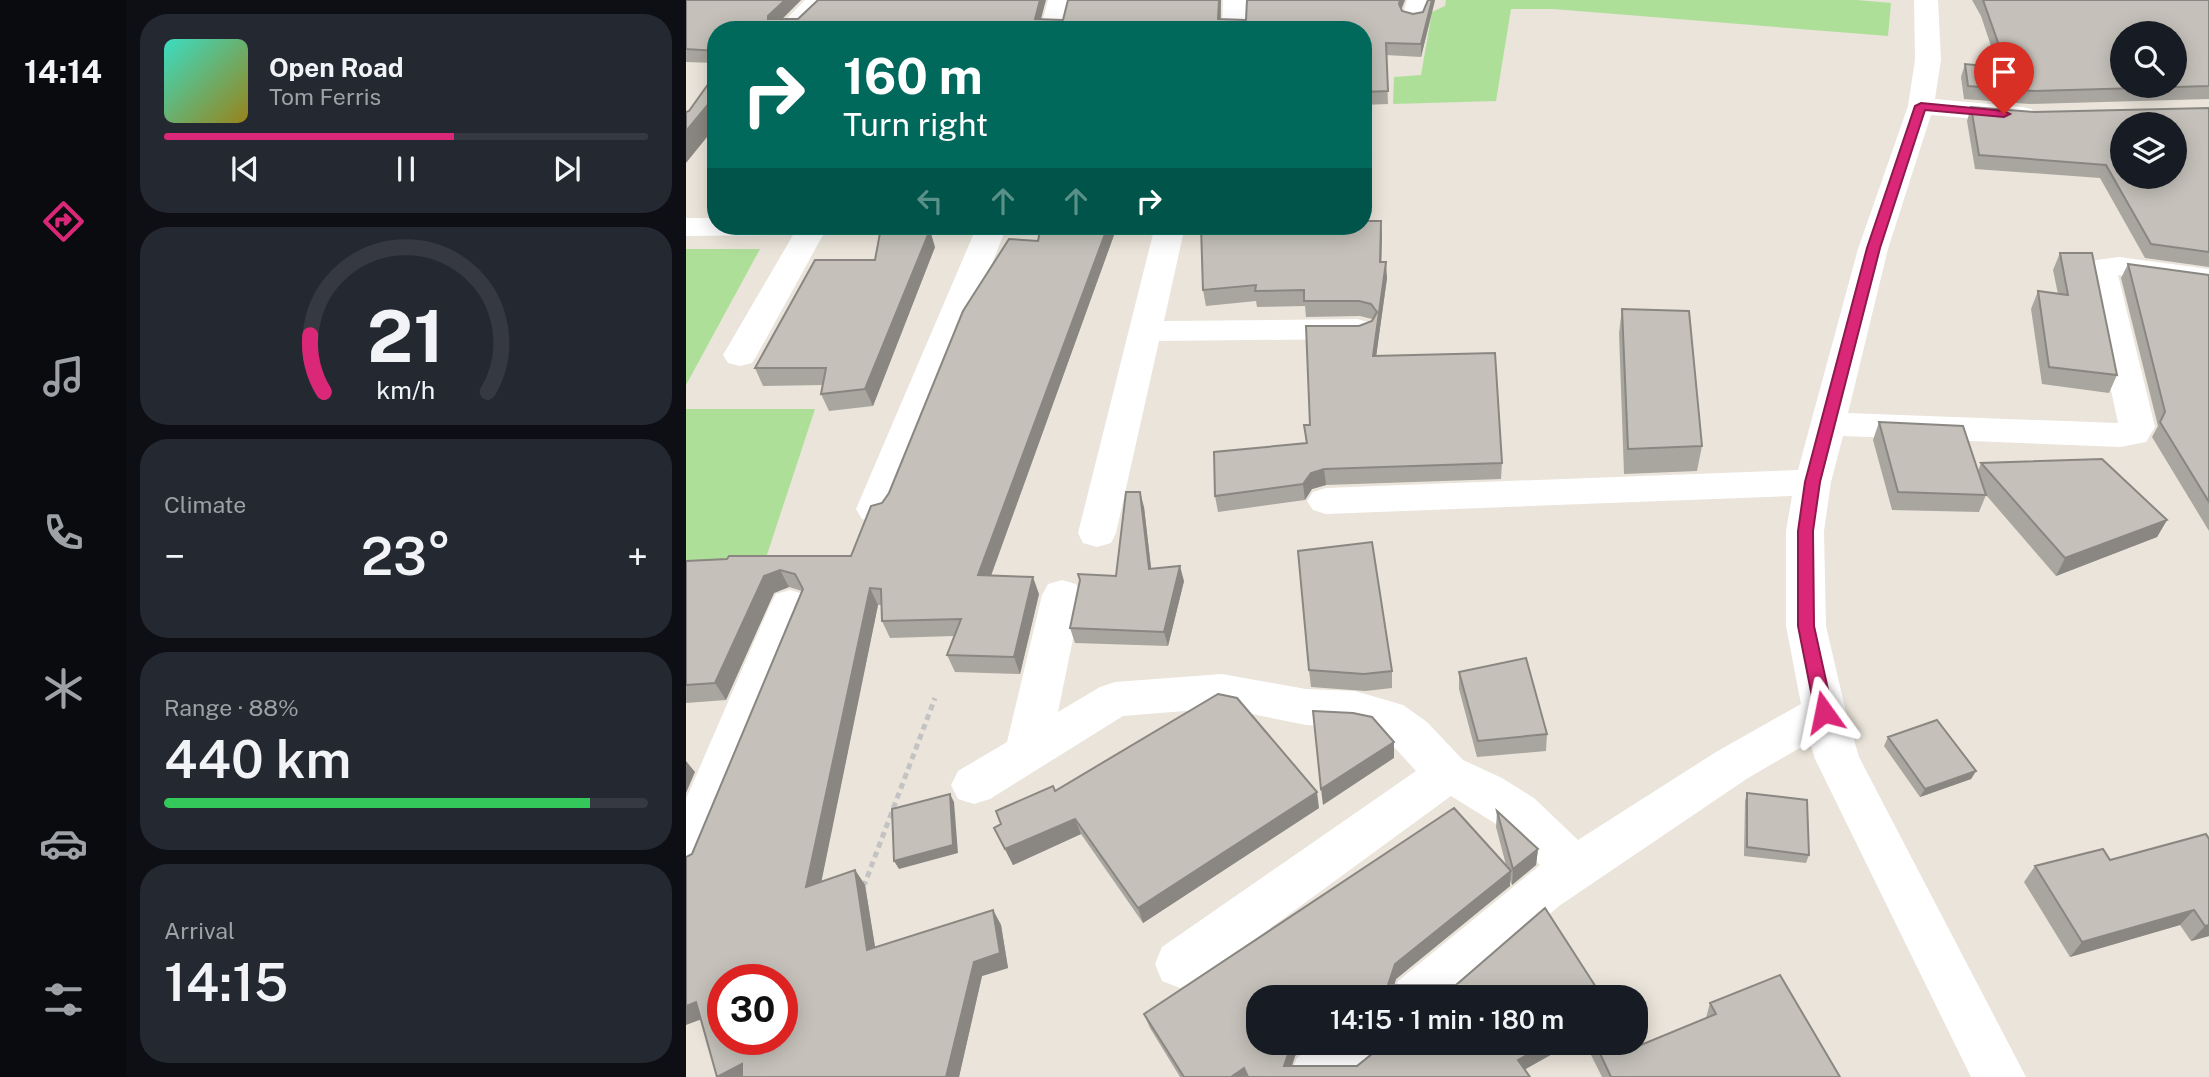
<!DOCTYPE html>
<html lang="en">
<head>
<meta charset="utf-8">
<style>
	body { margin:0; font-family:"Public Sans",sans-serif; background:#242831; color:#f1f3f6; height:100vh; display:flex; flex-direction:column; font-size:26px; white-space:nowrap }
	* { box-sizing:border-box; margin:0 }
	p { font-size:23px; color:#9ea1a6 }
	.icon { flex:none; width:38px; height:38px; fill:none; stroke:currentColor; stroke-width:2; stroke-linecap:round; stroke-linejoin:round }
	.map { position:relative; flex:1; overflow:hidden }
	.side { display:flex; flex-direction:column; gap:14px; padding:14px; background:#0d0f14; width:560px }
	.side>* { flex:none }
	.banner { position:absolute; left:21px; top:21px; width:665px; height:214px; border-radius:28px; box-shadow:0 4px 18px #0003; background:#00695c; color:#fff; overflow:hidden }
	.controls { position:absolute; left:1424px; top:21px; display:grid; gap:14px }
	.controls a { display:grid; place-items:center; width:77px; height:77px; border-radius:50%; background:#171b24; box-shadow:0 4px 18px #0003; font-size:35px }
	.speed { position:absolute; left:21px; top:964px; display:flex; gap:14px; font-size:35px; font-weight:700; text-align:center }
	.speed>* { display:grid; place-content:center; width:91px; height:91px; border-radius:50%; background:#171b24; box-shadow:0 4px 18px #0003; line-height:1 }
	.speed .limit { border:10px solid #d22; background:#fff; color:#111 }
	.pin { position:absolute; display:grid; place-items:center; width:60px; height:60px; color:#fff; margin:-72px -30px; border-radius:50% 50% 50% 0; rotate:-45deg; box-shadow:0 0 7px #0007 }
	.pin .icon { rotate:45deg }
	.me { position:absolute; width:77px; margin:-38px; rotate:348deg; stroke-linejoin:round; filter:drop-shadow(0 0 5px #0008) }
	.turn { display:flex; align-items:center; gap:24px; height:147px; padding:0 21px; font-size:32px }
	.turn .icon { width:91px; height:91px; stroke-width:2.5 }
	.turn b { display:block; font-size:49px; line-height:60px }
	.lanes { display:flex; align-items:center; height:66px; padding:0 21px; background:#0003; justify-content:center; gap:35px; direction:ltr }
	.lanes .off { opacity:.35 }
	.big { font-size:52px; font-weight:600; line-height:1.1 }
	.side .tile { flex:1; display:flex; flex-direction:column; justify-content:center; gap:10px; min-width:0; padding:0 24px; border-radius:28px; background:#242831 }
	.side .dial { align-items:center; gap:0 }
	.dial svg { height:182px; overflow:visible; fill:none; stroke:#363941; stroke-width:7; stroke-linecap:round; text-anchor:middle }
	.dial text { fill:#f1f3f6; stroke:none }
	.song { display:flex; align-items:center; gap:21px }
	.cover { width:84px; height:84px; border-radius:10px; background:linear-gradient(135deg,hsl(170 70% 55%),hsl(50 70% 35%)) }
	.played { height:7px; border-radius:4px; background:linear-gradient(90deg,#db2777 60%,#363941 60%) }
	.keys { display:flex; justify-content:space-around; direction:ltr }
	.heat { display:flex; justify-content:space-between; align-items:center; font-size:38px; direction:ltr }
	.charge { height:10px; border-radius:5px; background:linear-gradient(90deg,#34c759 88%,#363941 0) }
	.trip { position:absolute; left:560px; top:985px; width:402px; height:70px; border-radius:28px; background:#171b24; box-shadow:0 4px 18px #0003; font-weight:600; line-height:70px; text-align:center }
	main { display:flex; flex:1; min-height:0 }
	.dock { display:flex; flex-direction:column; width:126px; justify-content:space-around; align-items:center; background:#090b0e; color:#9ea1a6 }
	.dock .icon { width:49px; height:49px }
	.dock .active { color:#db2777 }
	.dock b { font-size:32px; color:#f1f3f6 }
	.map>svg:first-child { display:block }
	.green { fill:#aedf99 }
	.lines { fill:none; stroke-linecap:round; stroke-linejoin:round }
	.path { stroke:#c3c3c3; stroke-width:5; stroke-dasharray:6 4.5; stroke-linecap:butt }
	.minor { fill:#fff; fill-rule:evenodd }
	.wall { fill:#a9a6a0 }
	.shaded-wall { fill:#8a8782 }
	.building { fill:#c5c1ba; stroke:#8a8782; stroke-width:2; fill-rule:evenodd }
	.route { fill:#db2777; stroke:#8e194d; stroke-width:2 }
</style>
</head>
<body>
<main>
<nav class="dock">
<b>14:14</b>
<svg class="icon active" aria-label="directions" viewBox="0 0 24 24"><path d="M12 3l9 9-9 9-9-9zM9 14v-3h6M13 9l2 2-2 2"/></svg>
<svg class="icon" aria-label="music" viewBox="0 0 24 24"><path d="M9 18V5l10-2v13"/><circle cx="6" cy="18" r="3"/><circle cx="16" cy="16" r="3"/></svg>
<svg class="icon" aria-label="phone" viewBox="0 0 24 24"><path d="M5 4h4l2 5-3 2q2 4 5 5l2-3 5 2v4C11 20 4 13 5 4z"/></svg>
<svg class="icon" aria-label="climate" viewBox="0 0 24 24"><path d="M12 3v18M4 7l16 10M4 17L20 7"/></svg>
<svg class="icon" aria-label="car" viewBox="0 0 24 24"><path d="M5 17H2v-5l4-1 3-4h7l3 4 3 1v5h-3M9 17h6M6 11h13"/><circle cx="7" cy="17" r="2"/><circle cx="17" cy="17" r="2"/></svg>
<svg class="icon" aria-label="filters" viewBox="0 0 24 24"><path d="M4 7h16M4 17h16"/><circle cx="9" cy="7" r="2"/><circle cx="15" cy="17" r="2"/></svg>
</nav>
<section class="side">
<div class="tile">
<div class="song"><i class="cover"></i><div><b>Open Road</b><p>Tom Ferris</p></div></div>
<div class="played"></div>
<div class="keys"><svg class="icon" aria-label="previous" viewBox="0 0 24 24"><path d="M18 5L8 12l10 7zM5 5v14"/></svg><svg class="icon" aria-label="pause" viewBox="0 0 24 24"><path d="M8 5v14M16 5v14"/></svg><svg class="icon" aria-label="next" viewBox="0 0 24 24"><path d="M6 5l10 7-10 7zM19 5v14"/></svg></div>
</div>
<div class="tile dial"><svg viewBox="0 0 100 80">
<path d="M14 69A42 42 0 1 1 86 69"/>
<path d="M14 69A42 42 0 0 1 8 44" stroke="#db2777"/>
<text x="50" y="56" font-size="32" font-weight="700">21</text>
<text x="50" y="72" font-size="11">km/h</text>
</svg></div>
<div class="tile"><p>Climate</p>
<div class="heat"><a>−</a><b class="big">23°</b><a>+</a></div>
</div>
<div class="tile"><p>Range · 88%</p><b class="big">440 km</b><div class="charge"></div></div>
<div class="tile"><p>Arrival</p><b class="big">14:15</b></div>
</section>
<div class="map">
<svg width="1523" height="1077" viewBox="0 0 1523 1077">
	<rect width="100%" height="100%" fill="#eae4da"/>
	<path class="green" d="M760,0H1171L1205,3L1202,36L867,9H825L810,101L707,104L708,77L735,75L746,12L759,6Z
		M0,249H74L0,385Z
		M0,409H129L77,567L0,569Z"/>
	<g class="lines">
		<path class="path" d="M175,884L179,883L249,698"/>
		<path class="minor" d="M119,0H145L115,30H89Z
			M362,0H386L378,30H354Z
			M537,0H561L560,30H536Z
			M721,0H745L737,22L728,24L719,22L716,17Z
			M1228,0H1252L1255,60L1249,99L1336,107L1346,109L1349,115L1346,121L1336,123L1245,115L1202,249L1162,413L1432,423L1400,273L1410,260L1433,257L1523,269V287L1432,275L1469,427L1460,442L1434,447L1157,436L1145,482L1138,531L1140,626L1160,712L1173,757L1340,1077H1285L1129,759L1124,742L1062,778L873,906L768,998H705L712,981L854,865L815,827L765,796L512,981L494,988L476,981L469,964L476,947L730,771L709,748L689,732L669,727L620,725L536,708L437,716L304,799L288,804L272,799L265,785L272,771L321,742L356,595L362,584L376,580L390,584L396,595L372,712L414,687L429,682L536,674L620,689L669,691L717,705L741,722L777,760L816,778L848,798L892,840L1030,752L1115,704L1100,626V531L1106,496L640,514L627,510L621,501L627,492L640,488L1112,470L1172,249L1222,106L1229,60Z
			M0,218H30V226H162L158,232L137,235L71,355L66,363L54,366L42,363L37,355L107,235L0,236Z
			M291,226H321L208,509L202,519L189,522L176,519L170,509Z
			M469,226H499L478,321L671,319L683,322L687,329L683,336L671,339L473,341L430,533L425,543L411,547L397,543L392,533Z
			M104,590L118,594L124,605L24,854L17,869L0,875V799L84,605L90,594Z
			M631,1043H700L692,1061L673,1077H603L611,1058Z"/>
	</g>
	<path class="wall" d="M0,0H115L96,19L377,20L382,0H535V19L560,20L716,9V11L727,14L737,12L742,0H749L735,57L700,55L702,104L677,105V30H30V63L0,62Z
		M1286,0H1523V99L1343,104L1278,99L1275,77L1279,64L1312,67L1295,16Z
		M1285,107L1348,112L1523,108V267L1459,258L1414,178L1289,169L1281,121Z
		M685,172L681,221H695V262L701,278L690,356L816,463L815,479L640,485L626,489L619,500L532,512L529,496L620,443L618,425H624L673,326L687,321L686,319L674,316L620,317L619,306L571,307L570,301L520,306L517,290Z
		M355,226H426L428,235L305,576L353,594L334,674L269,672L261,655L268,636L204,638L196,621L195,605H192L135,882L169,870L179,885L189,947L307,910L315,925L322,968L296,976L273,1077H31L15,1020L6,854L116,591L103,587L88,593L40,700L0,703V561L165,556L352,241Z
		M249,247L187,406L143,411L135,394L136,385L77,386L69,368L189,260Z
		M1374,253L1431,375L1423,393L1356,384L1345,309L1352,291L1372,294L1367,270Z
		M1442,264L1523,275V531L1466,437L1472,426L1435,278Z
		M936,309L1016,446L1011,471L938,474L933,333Z
		M1193,422L1292,471L1295,463L1481,520L1471,537L1370,576L1300,495L1293,512L1206,510L1187,440Z
		M458,507L465,569L498,581L482,646L389,643L384,628L430,576Z
		M623,670L706,671V688L679,691L625,687Z
		M773,672L861,734L860,751L791,757L773,689Z
		M1202,737L1290,771L1285,779L1234,797L1198,746Z
		M369,791L633,808L457,923L395,834L327,865L308,828Z
		M1061,793L1123,855L1120,863L1058,856L1059,801Z
		M811,811L852,849L850,865L826,885L824,880V886L710,979L708,985L917,998H572L609,1056L606,1066H671L692,1049L695,1043H886L838,1069L844,1077H494L464,1028L458,1014L820,865L810,827Z
		M1523,839V936L1505,941L1494,925L1384,957L1338,882L1349,866L1424,860Z
		M1024,1003L1154,1077H916L899,1043H947L950,1047L1020,1018Z"/>
	<path class="shaded-wall" d="M99,0H115L87,28L82,19V16Z
		M354,0H360L352,30L349,19Z
		M533,0H535L534,30L532,19Z
		M714,0H719L713,16V4Z
		M746,0H749L735,57V44Z
		M30,95V126L0,163V131Z
		M685,157V172L679,236L678,221Z
		M695,221L696,236L695,278L694,262Z
		M422,226H426L428,235L299,592L292,575Z
		M244,230L249,247L187,406L179,389Z
		M700,262L701,278L688,372L687,356Z
		M638,469L640,485L626,489L619,500L617,484L625,473Z
		M454,492L458,507L467,584L463,569Z
		M1481,520L1471,537L1370,576L1379,558Z
		M494,566L498,581L482,646L478,632Z
		M94,570L103,587L88,593L40,700L29,683L78,576Z
		M347,577L353,594L334,674L328,657Z
		M184,588L192,605L131,903L120,887Z
		M708,742V758L637,805L635,789Z
		M0,761L9,772L0,793Z
		M1290,771L1285,779L1234,797L1239,789Z
		M631,792L633,808L457,923L452,908Z
		M264,794L268,802L272,853L213,869L208,861Z
		M389,819L395,834L327,865L319,849Z
		M852,849L850,865L826,885L827,869Z
		M169,870L179,885L192,965L181,950Z
		M825,871L824,886L710,979L704,998L702,985L709,964Z
		M307,910L315,925L322,968L296,976L273,1077H260L288,962Z
		M1508,910L1494,925L1384,957L1396,942Z
		M1523,925V936L1505,941L1519,926Z
		M10,1002L24,1016L0,1025V1006Z
		M606,1043H627L609,1056L602,1077L598,1066Z
		M863,1043H886L831,1074L832,1060Z
		M56,1064L69,1077H32Z
		M558,1068L561,1077H545Z"/>
	<path class="building" d="M0,0H99L82,16V19H112L132,0H354L349,19L377,20L382,0H533L532,19L560,20L561,0H714L713,4L716,11L727,14L737,12L742,0H746L735,44L700,43L702,91L677,92V30H614L616,22L536,24L534,30H30V51L0,49Z
		M1297,0H1523V86L1348,91L1282,86L1279,64L1321,68ZM1437,33H1489V86H1437Z
		M23,83H30V95L0,131V112L3,111Z
		M1285,107L1348,112L1523,108V252L1465,244L1420,165L1293,155ZM1437,124H1489V177H1437Z
		M677,157H685L678,221H695L694,262H700L687,356L809,353L816,463L638,469L625,473L617,484L529,496L528,452L621,443L618,425H624L620,326H673L686,321L691,312L685,304L673,301H618V290L569,291L570,285L517,290L515,226H677Z
		M355,226H422L292,575L347,577L328,657L261,655L275,619L196,621L195,589L184,588L120,887L169,870L181,950L307,910L314,953L288,962L260,1077H56V1064L31,1077L10,1002L0,1006V857L6,854L117,589L109,574L94,570L78,576L29,683L0,685V561L41,559L43,556H165L185,506L196,503L203,493L277,311L323,239L352,241ZM37,980H96V1040H37Z
		M244,230L179,389L135,394L140,368H69L129,260H189L194,233Z
		M1374,253H1406L1431,375L1363,367L1352,291L1382,295Z
		M1442,264L1523,275V502L1474,422L1479,412Z
		M936,309L1003,311L1016,446L942,449Z
		M1193,422L1277,426L1300,495L1212,492Z
		M1416,459L1481,520L1379,558L1295,463Z
		M440,492H454L463,569L494,566L478,632L384,628L394,580L392,574L430,576Z
		M686,542L706,671L678,674L623,670L612,551Z
		M840,658L861,734L792,741L773,672Z
		M532,694L551,698L631,792L452,908L389,819L319,849L308,828L315,824L310,811L367,786L369,791Z
		M627,711L667,713L686,717L708,742L635,789Z
		M1251,720L1290,771L1239,789L1202,737Z
		M1061,793L1121,800L1123,855L1061,847Z
		M264,794L267,845L208,861L206,809Z
		M768,808L825,871L709,964L702,985H770L859,908L917,998H572V1043H606L598,1066H671L692,1049L695,1043H863L832,1060L844,1077H562L558,1068L545,1077H498L458,1014Z
		M811,811L852,849L827,869Z
		M1520,834L1523,839V925L1519,926L1508,910L1396,942L1349,866L1417,849L1424,860Z
		M1094,975L1154,1077H925L909,1043H947L950,1047L1030,1014L1024,1003Z"/>
	<path class="route" d="M1235,103L1318,111L1324,114L1318,117L1239,110L1194,248L1134,482L1127,531L1128,626L1147,712L1144,717L1138,719L1132,717L1129,712L1112,626V531L1119,482L1181,248L1229,106Z"/>
</svg>
<div class="controls">
<a><svg class="icon" aria-label="search" viewBox="0 0 24 24"><circle cx="10" cy="10" r="6"/><path d="M15 15l6 6"/></svg></a>
<a><svg class="icon" aria-label="layers" viewBox="0 0 24 24"><path d="M12 4l9 5-9 5-9-5zM3 14l9 5 9-5"/></svg></a>
</div>
<div class="speed"><div class="limit">30</div></div>
<div class="pin" style="left:1318px;top:114px;background:#d93025"><svg class="icon" aria-label="arrive" viewBox="0 0 24 24"><path d="M6 21V4h12l-3 4 3 4H6"/></svg></div>
<svg class="me" style="left:1138px;top:712px" viewBox="-20 -20 40 40"><path d="M0-17L14 15 0 8-14 15z" fill="#db2777" stroke="#fff" stroke-width="4"/></svg>
<div class="trip">14:15 · 1 min · 180 m</div>
<div class="banner">
<div class="turn"><svg class="icon" aria-label="right" viewBox="0 0 24 24"><path d="M7 20v-9h11M14 6l5 5-5 5"/></svg><div><b>160 m</b>Turn right</div></div>
<div class="lanes"><svg class="icon off" aria-label="left" viewBox="0 0 24 24"><path d="M17 20v-9H6M10 6l-5 5 5 5"/></svg><svg class="icon off" aria-label="ahead" viewBox="0 0 24 24"><path d="M12 20V5M6 11l6-6 6 6"/></svg><svg class="icon off" aria-label="ahead" viewBox="0 0 24 24"><path d="M12 20V5M6 11l6-6 6 6"/></svg><svg class="icon" aria-label="right" viewBox="0 0 24 24"><path d="M7 20v-9h11M14 6l5 5-5 5"/></svg></div>
</div>
</div>
</main>
</body>
</html>
